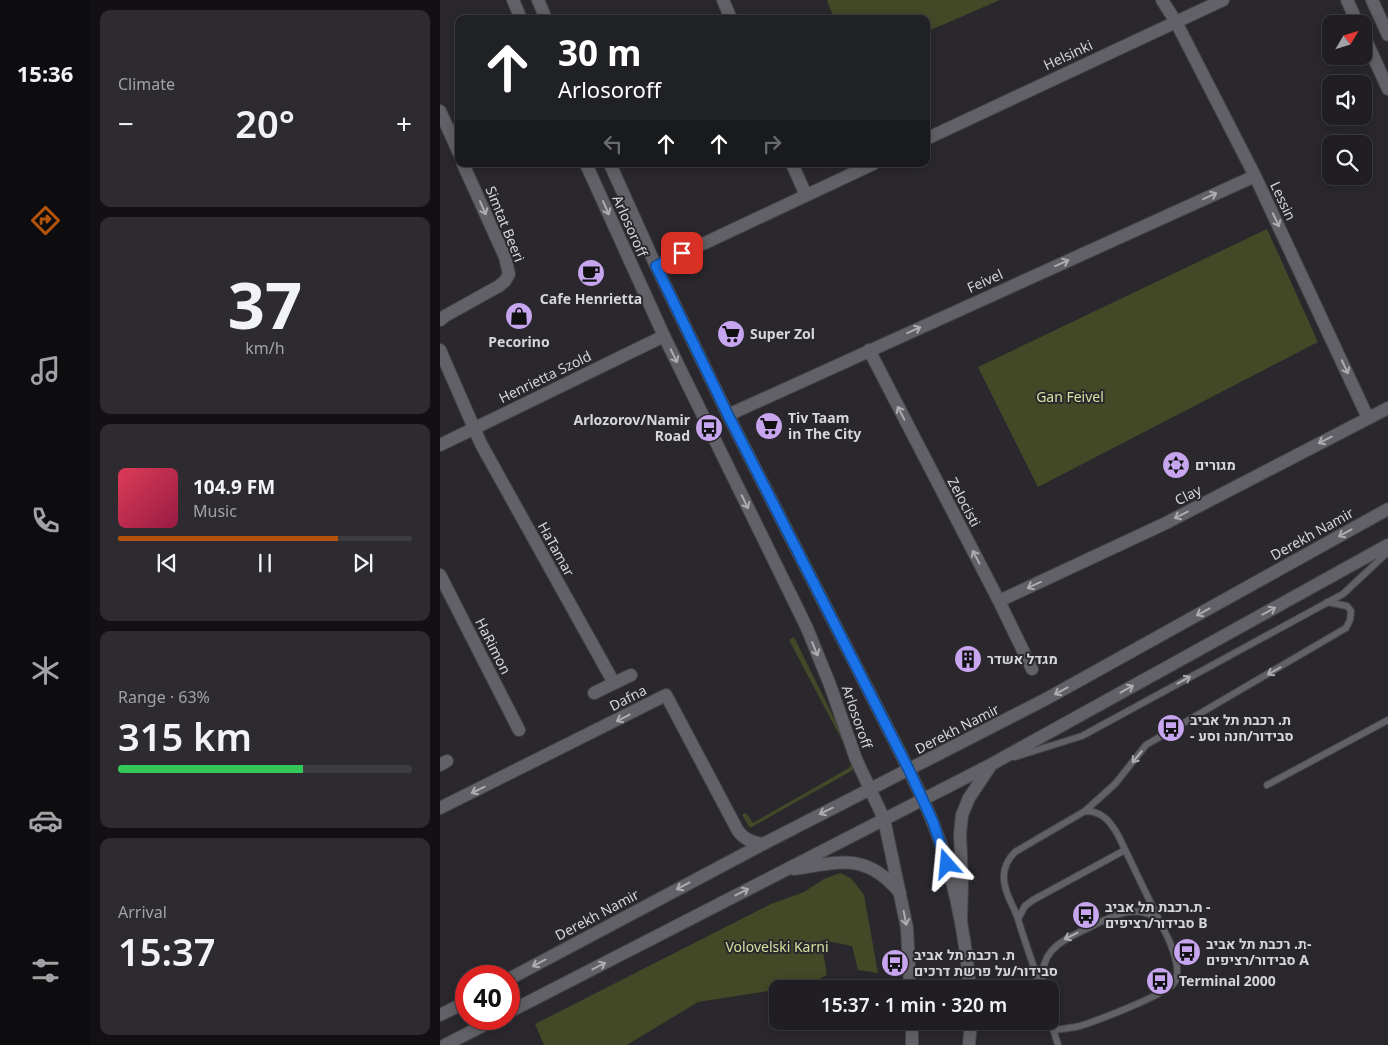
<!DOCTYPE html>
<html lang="en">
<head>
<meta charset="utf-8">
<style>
	body { margin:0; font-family:"Noto Sans",Heebo,sans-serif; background:#2d2b2f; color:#f1f3f6; height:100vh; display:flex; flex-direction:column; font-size:19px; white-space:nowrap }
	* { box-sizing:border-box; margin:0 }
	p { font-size:16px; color:#a2a2a5 }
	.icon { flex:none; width:28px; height:28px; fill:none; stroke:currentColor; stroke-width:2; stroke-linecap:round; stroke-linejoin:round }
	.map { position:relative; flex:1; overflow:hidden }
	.side { display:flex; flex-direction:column; gap:10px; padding:10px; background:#121013; width:350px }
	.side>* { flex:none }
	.hud { position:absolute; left:15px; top:15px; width:475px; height:152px; border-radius:10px; box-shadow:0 2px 12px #0003,0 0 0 1px #3d3c40; background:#202124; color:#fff; overflow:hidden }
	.needle { width:32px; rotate:52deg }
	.fabs { position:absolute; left:882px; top:15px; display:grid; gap:10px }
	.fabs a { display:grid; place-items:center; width:50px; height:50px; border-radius:10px; background:#201e22; box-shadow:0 2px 12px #0003,0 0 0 1px #3d3c40; font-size:25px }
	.speed { position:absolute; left:15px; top:965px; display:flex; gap:10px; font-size:25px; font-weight:700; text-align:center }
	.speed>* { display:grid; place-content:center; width:65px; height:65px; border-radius:50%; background:#201e22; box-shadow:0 2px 12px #0003,0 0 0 1px #3d3c40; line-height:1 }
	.speed .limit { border:8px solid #d22; background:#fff; color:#111 }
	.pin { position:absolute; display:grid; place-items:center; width:42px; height:42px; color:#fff; margin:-21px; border-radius:10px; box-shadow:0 2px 8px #0006 }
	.me { position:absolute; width:55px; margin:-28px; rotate:342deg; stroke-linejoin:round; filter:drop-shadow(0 0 4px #0008) }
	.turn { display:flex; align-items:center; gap:18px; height:105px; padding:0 20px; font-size:22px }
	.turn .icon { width:65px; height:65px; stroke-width:2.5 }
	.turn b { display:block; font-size:35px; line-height:42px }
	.lanes { display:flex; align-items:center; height:48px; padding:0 20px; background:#0003; justify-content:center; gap:25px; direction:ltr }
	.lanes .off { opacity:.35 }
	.big { font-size:38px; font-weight:600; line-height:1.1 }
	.side .card { flex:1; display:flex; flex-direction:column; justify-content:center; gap:8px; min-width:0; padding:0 18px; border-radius:10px; background:#2d2b2f }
	.side .dial { align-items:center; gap:0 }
	.dial b { font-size:65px; line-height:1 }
	.song { display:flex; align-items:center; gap:15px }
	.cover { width:60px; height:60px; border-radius:8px; background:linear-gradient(135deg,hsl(350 70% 55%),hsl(340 70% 35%)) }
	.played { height:5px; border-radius:2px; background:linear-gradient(90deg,#b45309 75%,#3d3c40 75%) }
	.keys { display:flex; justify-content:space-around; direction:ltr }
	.heat { display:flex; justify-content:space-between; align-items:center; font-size:28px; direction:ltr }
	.charge { height:8px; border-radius:4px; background:linear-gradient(90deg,#34c759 63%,#3d3c40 0) }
	.trip { position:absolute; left:329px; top:980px; width:290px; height:50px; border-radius:10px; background:#201e22; box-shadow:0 2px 12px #0003,0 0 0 1px #3d3c40; font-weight:600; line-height:50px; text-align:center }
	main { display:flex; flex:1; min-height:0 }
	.tabs { display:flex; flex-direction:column; width:90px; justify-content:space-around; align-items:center; background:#0d0c0e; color:#a2a2a5 }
	.tabs .icon { width:35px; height:35px }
	.tabs .on { color:#b45309 }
	.tabs b { font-size:22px; color:#f1f3f6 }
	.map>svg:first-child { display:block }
	.green { fill:#434827 }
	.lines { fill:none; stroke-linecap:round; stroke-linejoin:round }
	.service-casing { stroke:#454448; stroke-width:8 }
	.minor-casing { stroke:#454448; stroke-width:14 }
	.tertiary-casing { stroke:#454448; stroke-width:14 }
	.secondary-casing { stroke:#454448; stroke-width:14 }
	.service { stroke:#626167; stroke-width:6 }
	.minor { stroke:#626167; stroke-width:12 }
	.tertiary { stroke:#626167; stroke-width:12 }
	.secondary { stroke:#626167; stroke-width:12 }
	.oneway { stroke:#adacb1 }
	.route-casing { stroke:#114b97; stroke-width:12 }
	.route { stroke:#1a73e8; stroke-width:9 }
	.labels { text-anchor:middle; stroke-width:4; stroke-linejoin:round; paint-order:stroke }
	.street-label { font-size:14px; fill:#d6d5d9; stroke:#2a282d }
	.poi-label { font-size:14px; font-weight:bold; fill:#d6d5d9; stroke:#2a282d; text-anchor:start }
	.park-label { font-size:14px; fill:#d6e19f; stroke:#2a282d }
</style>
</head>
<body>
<main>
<nav class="tabs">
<b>15:36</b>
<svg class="icon on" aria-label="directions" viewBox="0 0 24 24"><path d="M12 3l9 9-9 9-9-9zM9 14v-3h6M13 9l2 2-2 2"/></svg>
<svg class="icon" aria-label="music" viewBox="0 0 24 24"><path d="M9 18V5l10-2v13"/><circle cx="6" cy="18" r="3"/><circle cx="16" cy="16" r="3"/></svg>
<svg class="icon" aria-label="phone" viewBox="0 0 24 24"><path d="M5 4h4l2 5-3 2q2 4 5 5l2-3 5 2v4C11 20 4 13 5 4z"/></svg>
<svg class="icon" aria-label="climate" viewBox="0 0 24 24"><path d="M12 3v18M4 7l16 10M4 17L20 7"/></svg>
<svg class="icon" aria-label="car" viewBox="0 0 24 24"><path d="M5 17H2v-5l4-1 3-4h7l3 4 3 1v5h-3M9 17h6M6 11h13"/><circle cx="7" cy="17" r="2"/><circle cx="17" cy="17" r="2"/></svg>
<svg class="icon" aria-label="filters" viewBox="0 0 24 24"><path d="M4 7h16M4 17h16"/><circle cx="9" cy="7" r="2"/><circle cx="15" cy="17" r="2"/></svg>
</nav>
<section class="side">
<div class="card"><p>Climate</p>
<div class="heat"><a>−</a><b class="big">20°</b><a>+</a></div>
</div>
<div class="card dial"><b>37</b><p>km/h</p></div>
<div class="card">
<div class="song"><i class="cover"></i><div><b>104.9 FM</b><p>Music</p></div></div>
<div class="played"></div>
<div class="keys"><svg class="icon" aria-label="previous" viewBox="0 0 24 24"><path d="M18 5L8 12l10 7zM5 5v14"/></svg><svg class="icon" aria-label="pause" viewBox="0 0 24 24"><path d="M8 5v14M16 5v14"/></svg><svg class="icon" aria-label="next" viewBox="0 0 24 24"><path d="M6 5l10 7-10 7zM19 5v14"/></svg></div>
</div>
<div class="card"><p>Range · 63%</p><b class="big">315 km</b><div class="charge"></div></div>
<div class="card"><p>Arrival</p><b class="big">15:37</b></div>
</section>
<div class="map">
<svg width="948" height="1045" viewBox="0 0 948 1045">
	<rect width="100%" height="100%" fill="#2a282d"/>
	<path class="green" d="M388,0H560L486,32V19H395L387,1Z
		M827,229L878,342L598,487L538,367Z
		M354,637L415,761L413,770L310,828L302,815L306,813L313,823L409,768L413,761L349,640Z
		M400,873L411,878L424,895L438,973L418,970L412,946L381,940L387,975L367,985L258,1002L187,1045H104L95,1024L331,904L364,892L384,879Z"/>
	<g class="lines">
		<g class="service-casing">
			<path id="service" d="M575,757L642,736L903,594L948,552
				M827,785L948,720
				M645,811C662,811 670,821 678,835L718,918
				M578,919L585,906L593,900L685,850
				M602,983C601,954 616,943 640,932C658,924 680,909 701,912C708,913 716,917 720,923C728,936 744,970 734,983C725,995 656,1021 640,1026C631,1028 622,1029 614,1030
				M601,989C594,966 585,943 578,919C574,906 565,895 564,880C563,869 568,859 575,852L645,811L675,784L706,745L906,628L910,620L911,611L907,606L887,602
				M610,1018L618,1045"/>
		</g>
		<g class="minor-casing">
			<path id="minor" d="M283,0L291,19
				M722,0L736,22L815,176L928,418
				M0,111L19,153
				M486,139L783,0
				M352,164L366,195
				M216,266L433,164
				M0,320L5,316L59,286L65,281L69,274L65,257L23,164
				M0,350L41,444L174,683
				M429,350L559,601L592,669
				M288,415L815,176
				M0,445L224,336
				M0,575L79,730
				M559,601L726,523L948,408
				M154,693L191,675
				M0,765L7,761
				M0,808L226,695L298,831C305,840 312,842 323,844"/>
		</g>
		<g class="tertiary-casing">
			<path id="tertiary" d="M73,0L81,19
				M98,0L106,19
				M907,0L918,24
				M932,0L948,35
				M924,36L948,89
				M146,164L224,336L367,628L390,685L416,759L444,819L467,928L470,989
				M170,164L216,266L288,415L469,770C477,788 486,805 493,823C514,876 525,932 530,989
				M472,1021V1045
				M529,1045L531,1021"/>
		</g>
		<g class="secondary-casing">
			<path id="secondary" d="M354,869C400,862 427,852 460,893
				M521,921L522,878L520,834L522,815L529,798L551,765
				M69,979L323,844L606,699L948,509
				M69,1012L552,764L948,545
				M0,1015L26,1002
				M5,1045L56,1019"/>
		</g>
		<use href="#service" class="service"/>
		<use href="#minor" class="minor"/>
		<use href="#tertiary" class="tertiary"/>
		<use href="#secondary" class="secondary"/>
	</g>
	<defs><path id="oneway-shaft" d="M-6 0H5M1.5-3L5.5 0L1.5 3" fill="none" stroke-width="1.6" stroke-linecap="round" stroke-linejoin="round" transform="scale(1.25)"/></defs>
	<g class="oneway">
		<use href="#oneway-shaft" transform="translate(770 196) rotate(-24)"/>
		<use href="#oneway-shaft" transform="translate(43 208) rotate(66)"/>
		<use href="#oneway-shaft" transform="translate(166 208) rotate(66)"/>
		<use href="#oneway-shaft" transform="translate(836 220) rotate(65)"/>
		<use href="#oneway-shaft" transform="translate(622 263) rotate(-24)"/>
		<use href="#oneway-shaft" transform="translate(474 330) rotate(-24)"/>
		<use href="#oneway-shaft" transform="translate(234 356) rotate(64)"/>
		<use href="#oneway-shaft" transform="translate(905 367) rotate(65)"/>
		<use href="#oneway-shaft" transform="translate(461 413) rotate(-118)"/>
		<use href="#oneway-shaft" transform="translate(885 440) rotate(153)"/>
		<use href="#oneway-shaft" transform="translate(305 502) rotate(64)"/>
		<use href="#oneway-shaft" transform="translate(741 515) rotate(153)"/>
		<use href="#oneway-shaft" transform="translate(905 533) rotate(151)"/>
		<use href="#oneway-shaft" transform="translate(536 557) rotate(-118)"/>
		<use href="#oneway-shaft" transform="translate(594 585) rotate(155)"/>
		<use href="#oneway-shaft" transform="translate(829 611) rotate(-29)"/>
		<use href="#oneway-shaft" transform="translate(763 612) rotate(151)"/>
		<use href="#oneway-shaft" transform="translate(375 649) rotate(68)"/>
		<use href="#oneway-shaft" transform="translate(834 671) rotate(150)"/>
		<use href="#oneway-shaft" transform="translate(744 680) rotate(-29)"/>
		<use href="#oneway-shaft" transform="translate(687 689) rotate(-29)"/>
		<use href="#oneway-shaft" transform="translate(621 691) rotate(151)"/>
		<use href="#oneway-shaft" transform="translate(183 718) rotate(153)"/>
		<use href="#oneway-shaft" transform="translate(697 757) rotate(129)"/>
		<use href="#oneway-shaft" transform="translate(38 790) rotate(154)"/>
		<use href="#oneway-shaft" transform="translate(386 811) rotate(154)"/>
		<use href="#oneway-shaft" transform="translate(243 886) rotate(152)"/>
		<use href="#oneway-shaft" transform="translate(302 892) rotate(-27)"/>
		<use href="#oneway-shaft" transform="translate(465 918) rotate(79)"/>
		<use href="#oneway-shaft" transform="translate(631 936) rotate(154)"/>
		<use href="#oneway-shaft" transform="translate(99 963) rotate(152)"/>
		<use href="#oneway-shaft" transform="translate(159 966) rotate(-27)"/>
	</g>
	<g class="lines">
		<g class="route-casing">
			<path id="route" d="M242,253L216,266L288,415L469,770L493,822L507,864"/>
		</g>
		<use href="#route" class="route"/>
	</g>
	<defs>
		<g id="cafe-disc" transform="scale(1.4375)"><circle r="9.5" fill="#c7a6ef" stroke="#2a282d"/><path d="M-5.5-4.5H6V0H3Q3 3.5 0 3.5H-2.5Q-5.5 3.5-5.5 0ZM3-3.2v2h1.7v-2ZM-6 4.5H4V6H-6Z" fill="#111"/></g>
		<g id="shop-disc" transform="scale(1.4375)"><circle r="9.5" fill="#c7a6ef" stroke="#2a282d"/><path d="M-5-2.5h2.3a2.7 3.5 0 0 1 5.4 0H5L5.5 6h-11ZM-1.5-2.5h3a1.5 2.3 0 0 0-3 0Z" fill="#111"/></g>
		<g id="supermarket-disc" transform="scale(1.4375)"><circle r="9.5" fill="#c7a6ef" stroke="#2a282d"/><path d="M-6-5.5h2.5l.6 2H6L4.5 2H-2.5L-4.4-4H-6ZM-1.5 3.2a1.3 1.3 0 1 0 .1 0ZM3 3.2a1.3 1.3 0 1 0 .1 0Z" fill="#111"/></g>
		<g id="bus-disc" transform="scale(1.4375)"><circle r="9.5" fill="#c7a6ef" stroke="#2a282d"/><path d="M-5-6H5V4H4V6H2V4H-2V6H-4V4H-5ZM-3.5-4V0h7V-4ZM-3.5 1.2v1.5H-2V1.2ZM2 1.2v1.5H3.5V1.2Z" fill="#111"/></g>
		<g id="synagogue-disc" transform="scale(1.4375)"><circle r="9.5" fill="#c7a6ef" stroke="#2a282d"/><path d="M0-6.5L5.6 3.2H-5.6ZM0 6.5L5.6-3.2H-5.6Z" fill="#111"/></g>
		<g id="building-disc" transform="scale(1.4375)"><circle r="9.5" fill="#c7a6ef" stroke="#2a282d"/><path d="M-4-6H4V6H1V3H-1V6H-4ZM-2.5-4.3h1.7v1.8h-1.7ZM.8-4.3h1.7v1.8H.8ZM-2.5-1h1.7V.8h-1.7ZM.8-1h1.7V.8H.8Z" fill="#111"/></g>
	</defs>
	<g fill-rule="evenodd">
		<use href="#cafe-disc" x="151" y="273"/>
		<use href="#shop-disc" x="79" y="316"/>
		<use href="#supermarket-disc" x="291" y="334"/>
		<use href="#supermarket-disc" x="329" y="426"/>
		<use href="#bus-disc" x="269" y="428"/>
		<use href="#synagogue-disc" x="736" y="465"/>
		<use href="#building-disc" x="528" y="659"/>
		<use href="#bus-disc" x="731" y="728"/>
		<use href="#bus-disc" x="646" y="915"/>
		<use href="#bus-disc" x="747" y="952"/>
		<use href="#bus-disc" x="455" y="963"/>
		<use href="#bus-disc" x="720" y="981"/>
	</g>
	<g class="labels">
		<g class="street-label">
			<text transform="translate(628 55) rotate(-25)" y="5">Helsinki</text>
			<text transform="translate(843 201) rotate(65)" y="5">Lessin</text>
			<text transform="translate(65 224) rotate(68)" y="5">Simtat Beeri</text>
			<text transform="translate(190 226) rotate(66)" y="5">Arlosoroff</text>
			<text transform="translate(545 281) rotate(-24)" y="5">Feivel</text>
			<text transform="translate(105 377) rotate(-26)" y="5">Henrietta Szold</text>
			<text transform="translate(748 495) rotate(-27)" y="5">Clay</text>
			<text transform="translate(524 502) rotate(62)" y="5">Zelocisti</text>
			<text transform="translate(872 534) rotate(-29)" y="5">Derekh Namir</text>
			<text transform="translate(116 549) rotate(61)" y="5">HaTamar</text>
			<text transform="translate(53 646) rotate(63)" y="5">HaRimon</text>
			<text transform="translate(188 698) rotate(-27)" y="5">Dafna</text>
			<text transform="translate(417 717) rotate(71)" y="5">Arlosoroff</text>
			<text transform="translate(517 729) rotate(-27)" y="5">Derekh Namir</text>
			<text transform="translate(157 915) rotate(-28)" y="5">Derekh Namir</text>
		</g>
		<g class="poi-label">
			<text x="151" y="304" text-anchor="middle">Cafe Henrietta</text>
			<text x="310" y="339">Super Zol</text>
			<text x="79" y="347" text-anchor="middle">Pecorino</text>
			<text x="348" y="423">Tiv Taam<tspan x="348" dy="16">in The City</tspan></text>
			<text x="250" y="425" text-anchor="end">Arlozorov/Namir<tspan x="250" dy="16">Road</tspan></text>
			<text x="755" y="470">מגורים</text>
			<text x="547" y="664">מגדל אשדר</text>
			<text x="750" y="725">ת. רכבת תל אביב<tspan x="750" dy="16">- סבידור/חנה וסע</tspan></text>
			<text x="665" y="912">ת.רכבת תל אביב -<tspan x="665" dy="16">סבידור/רציפים B</tspan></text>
			<text x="766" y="949">ת. רכבת תל אביב-<tspan x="766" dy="16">סבידור/רציפים A</tspan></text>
			<text x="474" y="960">ת. רכבת תל אביב<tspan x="474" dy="16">סבידור/על פרשת דרכים</tspan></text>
			<text x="739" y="986">Terminal 2000</text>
		</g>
		<g class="park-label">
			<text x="630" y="402">Gan Feivel</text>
			<text x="337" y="952">Volovelski Karni</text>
		</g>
	</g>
</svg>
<div class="fabs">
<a><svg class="needle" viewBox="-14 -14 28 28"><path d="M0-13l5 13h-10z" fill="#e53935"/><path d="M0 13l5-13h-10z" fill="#a2a2a5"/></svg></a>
<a><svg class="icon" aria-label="sound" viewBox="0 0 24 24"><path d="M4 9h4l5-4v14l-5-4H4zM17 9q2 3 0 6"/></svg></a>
<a><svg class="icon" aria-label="search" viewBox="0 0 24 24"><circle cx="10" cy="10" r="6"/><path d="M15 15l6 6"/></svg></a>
</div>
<div class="speed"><div class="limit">40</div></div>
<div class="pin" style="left:242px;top:253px;background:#d93025"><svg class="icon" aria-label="arrive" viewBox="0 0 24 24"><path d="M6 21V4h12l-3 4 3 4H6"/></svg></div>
<svg class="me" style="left:507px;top:864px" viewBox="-20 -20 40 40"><path d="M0-17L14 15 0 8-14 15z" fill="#1a73e8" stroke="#fff" stroke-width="4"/></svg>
<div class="trip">15:37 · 1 min · 320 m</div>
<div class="hud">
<div class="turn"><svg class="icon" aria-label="ahead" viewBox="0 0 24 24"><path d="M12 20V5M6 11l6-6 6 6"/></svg><div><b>30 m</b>Arlosoroff</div></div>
<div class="lanes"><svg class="icon off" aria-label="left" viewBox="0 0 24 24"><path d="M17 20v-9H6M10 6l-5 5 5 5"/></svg><svg class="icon" aria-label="ahead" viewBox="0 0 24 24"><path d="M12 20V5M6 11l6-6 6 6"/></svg><svg class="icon" aria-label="ahead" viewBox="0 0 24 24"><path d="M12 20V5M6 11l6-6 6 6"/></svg><svg class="icon off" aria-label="right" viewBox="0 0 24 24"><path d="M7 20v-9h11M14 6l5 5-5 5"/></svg></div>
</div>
</div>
</main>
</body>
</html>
